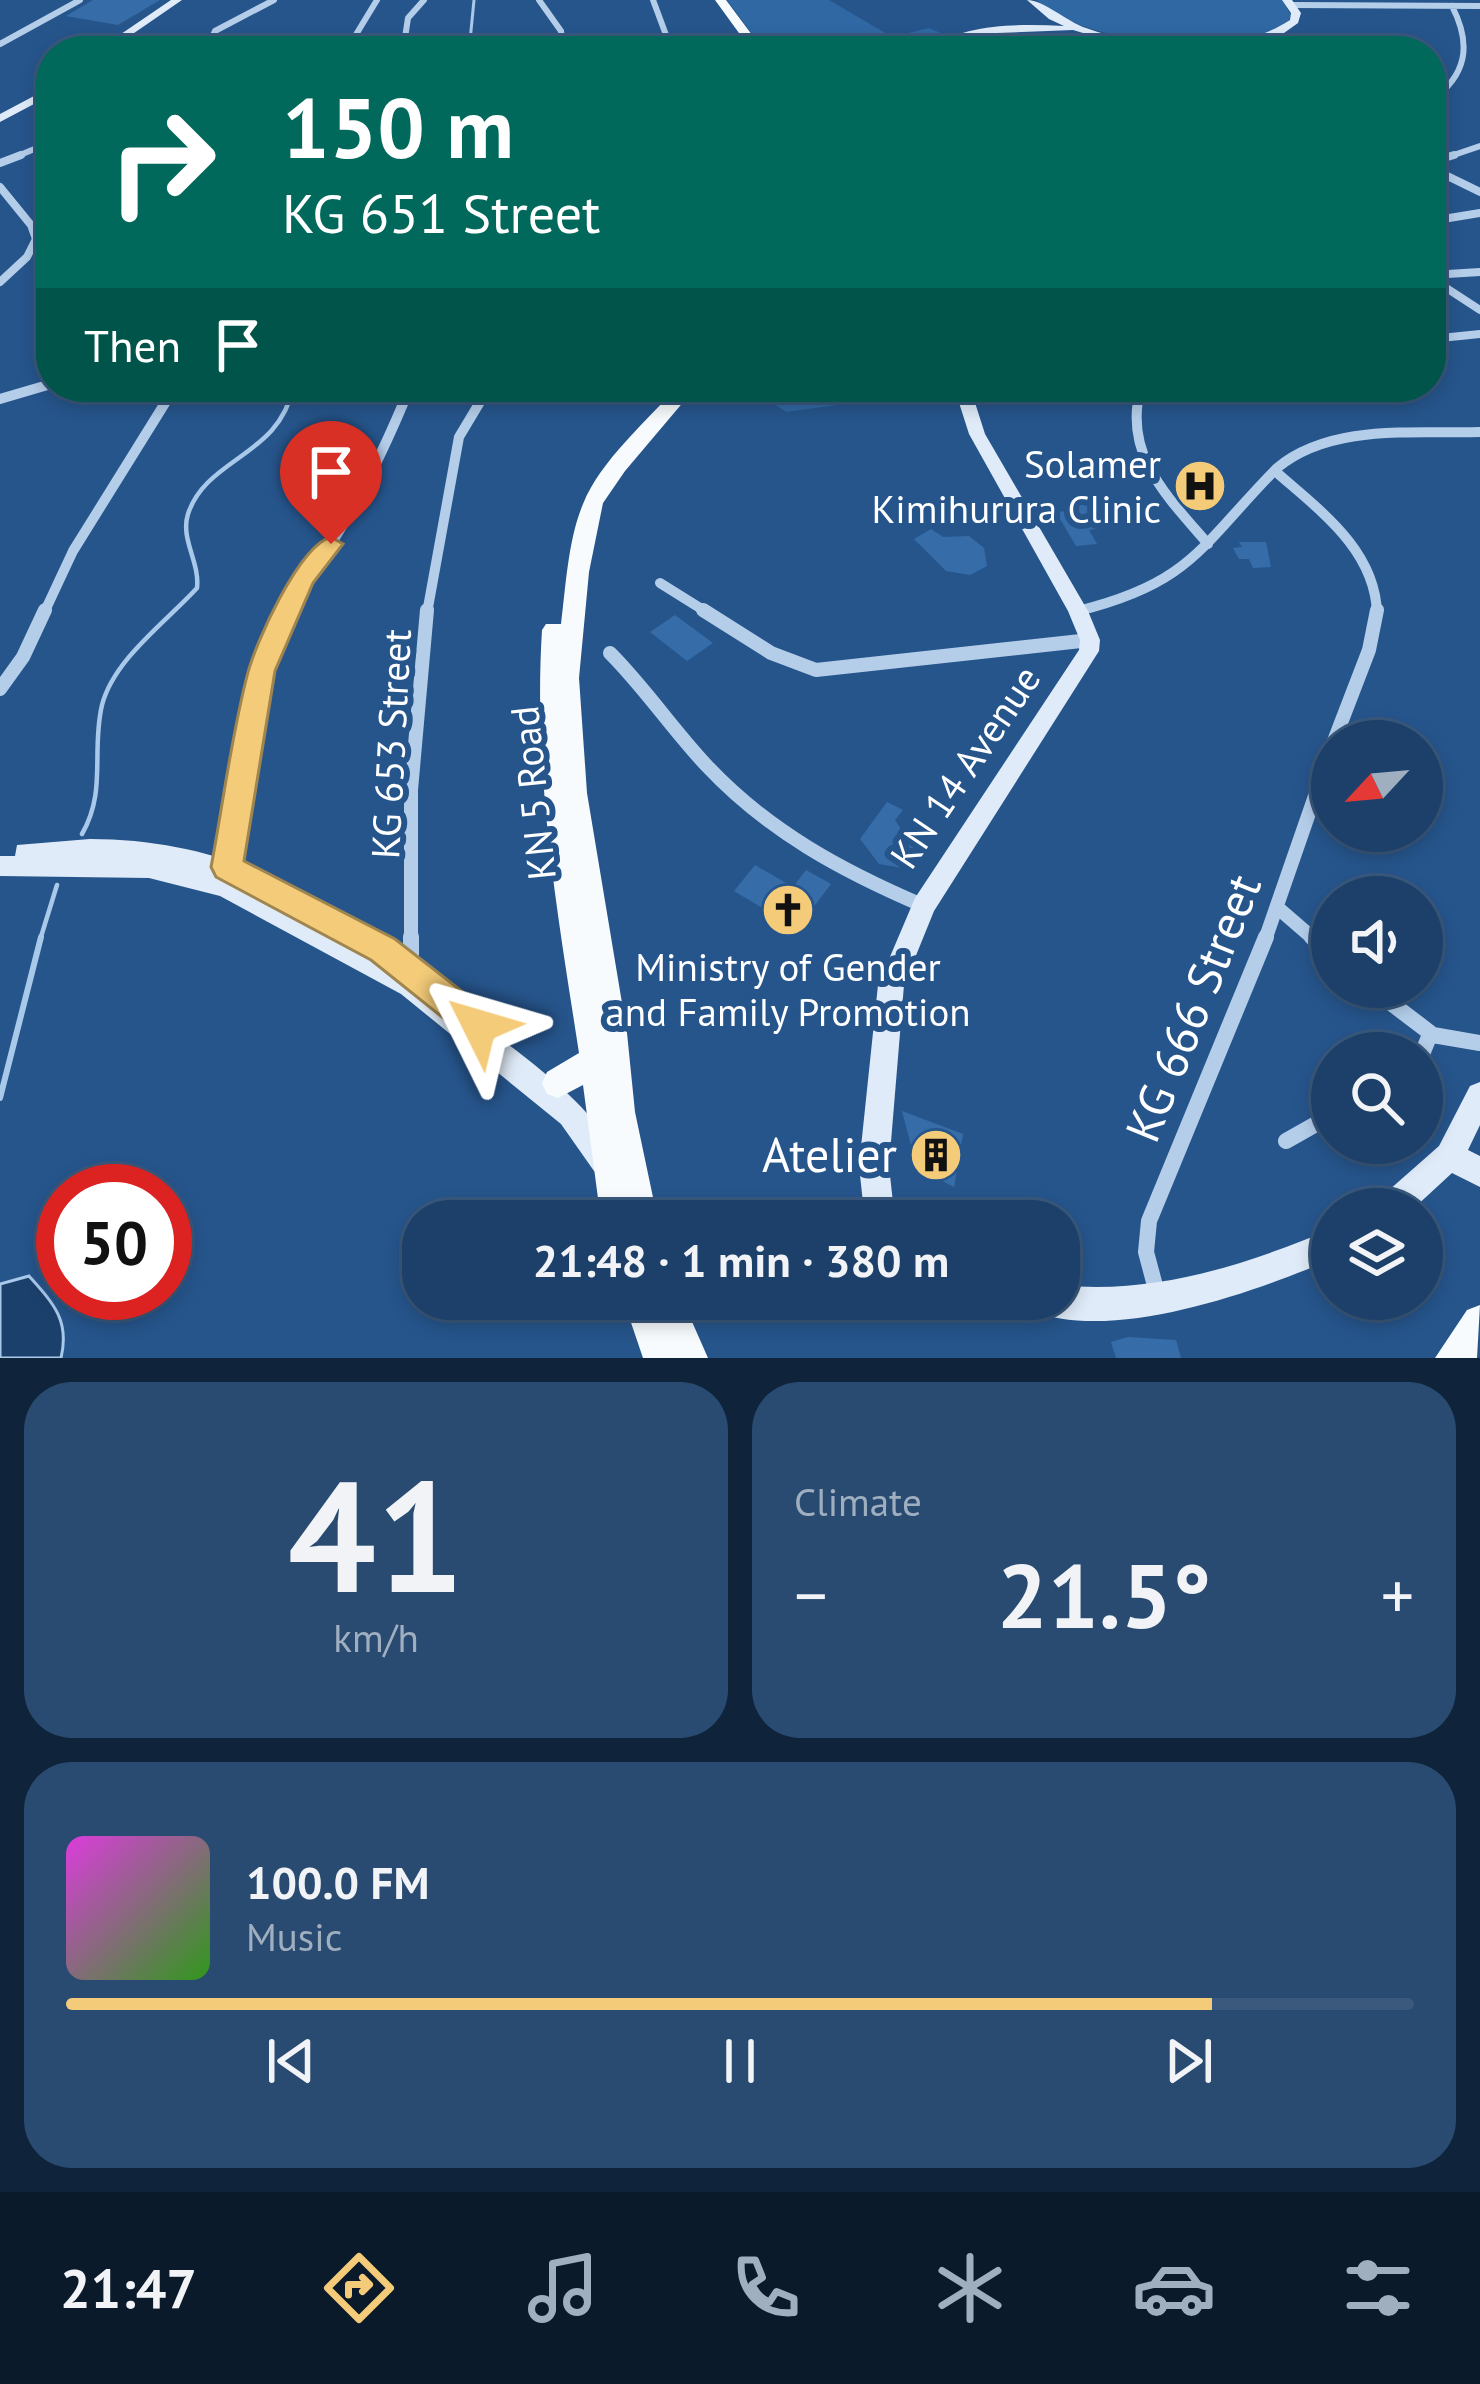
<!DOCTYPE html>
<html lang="en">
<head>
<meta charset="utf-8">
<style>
	body { margin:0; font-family:"PT Sans",sans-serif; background:#294b71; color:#f1f3f6; height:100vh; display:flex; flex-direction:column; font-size:45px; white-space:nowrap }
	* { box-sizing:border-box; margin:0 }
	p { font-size:39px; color:#a0afc0 }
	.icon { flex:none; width:66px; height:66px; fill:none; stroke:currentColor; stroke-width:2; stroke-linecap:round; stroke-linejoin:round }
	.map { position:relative; height:1358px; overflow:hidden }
	.sheet { display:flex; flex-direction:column; gap:24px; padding:24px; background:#0f233a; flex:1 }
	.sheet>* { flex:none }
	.top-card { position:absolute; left:36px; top:36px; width:1410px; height:366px; border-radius:48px; box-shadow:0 6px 18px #0003,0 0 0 3px #3a597d; background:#00695c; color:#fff; overflow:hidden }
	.needle { width:78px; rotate:244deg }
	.tools { position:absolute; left:1311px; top:720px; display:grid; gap:24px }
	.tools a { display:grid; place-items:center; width:132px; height:132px; border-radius:50%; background:#1c4069; box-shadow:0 6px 18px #0003,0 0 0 3px #3a597d; font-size:60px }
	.speed { position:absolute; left:36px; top:1164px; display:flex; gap:24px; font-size:60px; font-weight:700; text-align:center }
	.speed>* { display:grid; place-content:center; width:156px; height:156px; border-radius:50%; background:#1c4069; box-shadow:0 6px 18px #0003,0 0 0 3px #3a597d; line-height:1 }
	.speed .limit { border:18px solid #d22; background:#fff; color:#111 }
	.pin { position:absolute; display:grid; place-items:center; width:102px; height:102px; color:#fff; margin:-123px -51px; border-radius:50% 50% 50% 0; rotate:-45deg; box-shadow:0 0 12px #0007 }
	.pin .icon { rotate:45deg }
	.me { position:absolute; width:132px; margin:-66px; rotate:310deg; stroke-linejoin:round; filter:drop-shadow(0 0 9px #0008) }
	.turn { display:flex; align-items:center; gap:42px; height:252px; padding:0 48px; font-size:54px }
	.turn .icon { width:156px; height:156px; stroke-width:2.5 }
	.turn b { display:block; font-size:84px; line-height:102px }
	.then { display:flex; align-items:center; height:114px; padding:0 48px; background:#0003; gap:24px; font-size:45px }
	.big { font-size:90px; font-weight:600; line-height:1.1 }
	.sheet .card { flex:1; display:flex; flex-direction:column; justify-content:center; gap:18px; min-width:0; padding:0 42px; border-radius:48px; background:#294b71 }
	.sheet .dial { align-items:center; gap:0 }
	.dial b { font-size:156px; line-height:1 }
	.song { display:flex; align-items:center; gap:36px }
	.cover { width:144px; height:144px; border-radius:18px; background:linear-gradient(135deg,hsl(300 70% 55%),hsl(110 70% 35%)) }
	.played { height:12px; border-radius:6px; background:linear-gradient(90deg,#f4cc79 85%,#3a597d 85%) }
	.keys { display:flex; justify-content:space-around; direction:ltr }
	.heat { display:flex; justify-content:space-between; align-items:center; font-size:66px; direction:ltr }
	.sheet .tiles { flex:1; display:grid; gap:24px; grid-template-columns:1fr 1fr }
	.card:last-child { grid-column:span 2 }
	.trip { position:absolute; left:402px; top:1200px; width:678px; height:120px; border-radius:48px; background:#1c4069; box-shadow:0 6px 18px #0003,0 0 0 3px #3a597d; font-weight:600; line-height:120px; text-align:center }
	.tabs { display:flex; height:192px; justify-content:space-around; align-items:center; background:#0b1a2a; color:#a0afc0 }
	.tabs .icon { width:84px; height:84px }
	.tabs .current { color:#f4cc79 }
	.tabs b { font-size:54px; color:#f1f3f6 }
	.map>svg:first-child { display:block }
	.green { fill:#3068a3 }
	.water { fill:#1b406c; stroke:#a9c9eb; stroke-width:3 }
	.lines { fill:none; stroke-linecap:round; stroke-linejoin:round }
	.stream-far2 { stroke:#a9c9eb; stroke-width:3 }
	.stream-far1 { stroke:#a9c9eb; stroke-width:4.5 }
	.stream { stroke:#a9c9eb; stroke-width:6 }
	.building { fill:#366da8 }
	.street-far4 { stroke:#b4ceea; stroke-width:6 }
	.street-far3 { stroke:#b4ceea; stroke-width:8 }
	.street-far2 { stroke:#b4ceea; stroke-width:10 }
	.street-far1 { stroke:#b4ceea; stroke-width:14 }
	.street { stroke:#b4ceea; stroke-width:16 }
	.secondary { fill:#dfebf8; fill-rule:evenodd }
	.primary { fill:#f8fbfe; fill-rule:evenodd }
	.route { fill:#f4cc79; stroke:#9f854f; stroke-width:3 }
	.labels { text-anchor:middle; stroke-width:12; stroke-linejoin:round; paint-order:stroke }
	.poi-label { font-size:39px; fill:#fff; stroke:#26558c; text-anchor:end }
	.street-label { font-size:39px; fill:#fff; stroke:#26558c }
	.near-street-label { font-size:48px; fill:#fff; stroke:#26558c }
	.near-poi-label { font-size:48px; fill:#fff; stroke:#26558c; text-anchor:end }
</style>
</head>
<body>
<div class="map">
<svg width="1480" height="1358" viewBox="0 0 1480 1358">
	<rect width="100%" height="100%" fill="#26558c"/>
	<path class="green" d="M727,0H829L892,37L929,28L943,34L910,51H765Z
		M1037,0H1283L1291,16C1269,71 1070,41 1037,0Z
		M749,387H862L852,403L786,412Z"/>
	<path class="water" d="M29,1276C53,1303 70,1320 61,1358H0V1284Z"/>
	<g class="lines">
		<path class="stream-far2" d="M469,51L474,0"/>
		<path class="stream-far1" d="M82,834C107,791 91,751 102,705C114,659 166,622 197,588C200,562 180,539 188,514C206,458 280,456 293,387
			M40,940L57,885"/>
		<path class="stream" d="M0,1098L41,937"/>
	</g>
	<path class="building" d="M93,0H160L118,25L66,16Z
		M1094,499L1112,527L1089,530L1097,544L1076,546L1056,512L1076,510L1071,502Z
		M931,529L943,537L969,536L984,548L987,566L970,575L946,571L914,539Z
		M1239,542H1266L1271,567L1253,568L1249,559H1239L1233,548L1242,547Z
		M675,615L713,643L687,661L650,632Z
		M887,802L903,810L895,820L915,850L903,868L879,864L860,839Z
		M755,865L793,887L806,870L831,884L797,929L734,891Z
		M902,1111L963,1134L954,1187L917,1168Z
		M1128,1337L1176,1340L1181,1358H1116L1111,1342Z"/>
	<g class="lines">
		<path class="street-far4" d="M539,0L561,31L564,51
			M653,0L672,51
			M1293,5L1480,6
			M0,44L80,0
			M205,51L215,31L274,0
			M346,51L377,0
			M403,51L408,18L424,0
			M1431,101C1467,75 1472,45 1452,6
			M13,158L51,142
			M1445,158L1480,146"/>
		<path class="street-far3" d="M1431,162L1454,155
			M0,163L21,155
			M1431,168L1480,192
			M0,187L31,225L36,239L27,257L0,282
			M1431,221L1480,213
			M1431,275L1480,272
			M1431,278L1480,310
			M1431,339L1480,334"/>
		<path class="street-far2" d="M1141,387C1122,454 1167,496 1208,544
			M0,399L51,384
			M1275,471C1319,510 1375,549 1377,613
			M660,583L708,613
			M1078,611C1192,583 1201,545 1277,468C1331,423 1415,434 1480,432
			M44,613L73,551L175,387
			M287,613C299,585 317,566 333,541C364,492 388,441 410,387
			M427,613L459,437L489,387"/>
		<path class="street-far1" d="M703,610L771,653L816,670L1090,640
			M610,653C645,688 673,730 707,766C768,831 842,871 924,906
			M0,689L23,657L45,610
			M1334,741L1369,650L1377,610
			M227,867C240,779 250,692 288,610
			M1278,908L1315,940
			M411,940V790L427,610
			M1265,940L1332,747"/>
		<path class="street" d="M411,937V969
			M1312,937L1332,955
			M1370,987L1433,1035L1480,1043
			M1422,1054L1429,1037
			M1286,1141L1332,1115
			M1158,1297L1146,1252L1149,1221L1266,937"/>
		<path class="secondary" d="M171,0H182L108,51H96Z
			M1027,0C1044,0 1067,22 1086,28C1148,50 1234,57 1290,20L1291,13L1282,0H1292L1301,13L1298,23L1277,38L1241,48L1203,51L1120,44L1073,30L997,33L965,39L937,51H924C964,23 1017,24 1064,26L1049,19Z
			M51,87V95L0,122V114Z
			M954,387H970L985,434L1088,611L1100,640L1099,651L934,911L904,985L889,1166L895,1221H865L859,1166L878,985L915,898L1079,650L1080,640L1068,611L969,434Z
			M90,839C226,839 329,896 437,975L441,983L437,991C493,1036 591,1095 619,1161L614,1171L604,1176L594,1171L561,1124L401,994L220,896L149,878L0,876V856H15L17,845Z
			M1480,1082V1125L1468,1150L1480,1156V1187L1452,1173L1413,1209H1376L1380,1198L1439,1146L1470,1086Z
			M1332,1229V1259C1255,1292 1111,1344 1030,1310L1025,1299H1059V1285C1155,1295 1244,1265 1332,1229Z"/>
		<path class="primary" d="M715,0H726L764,51H752Z
			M677,387H696L625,471L603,503L589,572L579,678L587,793L627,1033L635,1112L658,1221H601L583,1085L558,1098L547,1094L542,1083L547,1072L579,1053C557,911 533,774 542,630L546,624H561C566,585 568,540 583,504C601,460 646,422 677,387Z
			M623,1299H682L708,1358H643Z
			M1480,1305L1477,1358H1435L1467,1310Z"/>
	</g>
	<path class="route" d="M331,537L343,544L313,583L275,671L244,861L395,939L491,1014L497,1026L491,1037L479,1042L467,1037L371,960L216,877L211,867C223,804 231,738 247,676C255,643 299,546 331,537Z"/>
	<defs>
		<g id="hospital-disc" transform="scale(2.7)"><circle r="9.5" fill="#f4cc79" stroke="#26558c"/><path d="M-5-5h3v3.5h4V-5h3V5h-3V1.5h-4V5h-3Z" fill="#111"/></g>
		<g id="church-disc" transform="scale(2.7)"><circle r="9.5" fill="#f4cc79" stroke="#26558c"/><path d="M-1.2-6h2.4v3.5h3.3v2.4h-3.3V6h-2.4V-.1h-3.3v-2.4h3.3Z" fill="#111"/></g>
		<g id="building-disc" transform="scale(2.7)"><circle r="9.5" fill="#f4cc79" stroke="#26558c"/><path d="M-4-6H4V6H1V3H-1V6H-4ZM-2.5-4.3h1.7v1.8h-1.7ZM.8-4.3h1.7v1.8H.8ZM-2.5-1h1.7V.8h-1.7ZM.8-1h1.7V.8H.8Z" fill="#111"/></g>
	</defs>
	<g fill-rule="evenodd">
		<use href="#hospital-disc" x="1200" y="486"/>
		<use href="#church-disc" x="788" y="910"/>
		<use href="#building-disc" x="936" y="1155"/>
	</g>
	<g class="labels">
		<g class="poi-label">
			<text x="1161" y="478">Solamer<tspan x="1161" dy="45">Kimihurura Clinic</tspan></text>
			<text x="788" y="981" text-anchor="middle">Ministry of Gender<tspan x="788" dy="45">and Family Promotion</tspan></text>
		</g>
		<g class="street-label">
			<text transform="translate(391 744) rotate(-87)" y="14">KG 653 Street</text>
			<text transform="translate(965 767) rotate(-56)" y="14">KN 14 Avenue</text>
			<text transform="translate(533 793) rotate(-96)" y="14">KN 5 Road</text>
		</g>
		<g class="near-street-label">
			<text transform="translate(1193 1008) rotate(-68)" y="17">KG 666 Street</text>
		</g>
		<g class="near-poi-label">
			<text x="897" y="1172">Atelier</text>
		</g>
	</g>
</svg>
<div class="tools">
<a><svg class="needle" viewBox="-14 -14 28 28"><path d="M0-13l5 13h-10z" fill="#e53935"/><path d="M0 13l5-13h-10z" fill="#a0afc0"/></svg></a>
<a><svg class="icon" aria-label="sound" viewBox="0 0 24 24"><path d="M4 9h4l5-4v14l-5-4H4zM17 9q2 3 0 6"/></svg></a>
<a><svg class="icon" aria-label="search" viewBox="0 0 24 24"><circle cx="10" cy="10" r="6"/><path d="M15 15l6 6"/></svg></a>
<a><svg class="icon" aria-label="layers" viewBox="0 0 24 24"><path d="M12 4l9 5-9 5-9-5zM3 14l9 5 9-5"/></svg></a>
</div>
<div class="speed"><div class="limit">50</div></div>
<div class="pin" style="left:331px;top:544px;background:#d93025"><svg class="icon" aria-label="arrive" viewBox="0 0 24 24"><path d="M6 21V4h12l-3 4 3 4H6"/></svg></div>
<svg class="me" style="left:479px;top:1026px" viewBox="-20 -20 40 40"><path d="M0-17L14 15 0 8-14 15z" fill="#f4cc79" stroke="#fff" stroke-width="4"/></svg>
<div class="trip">21:48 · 1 min · 380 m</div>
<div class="top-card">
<div class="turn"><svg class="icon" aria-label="right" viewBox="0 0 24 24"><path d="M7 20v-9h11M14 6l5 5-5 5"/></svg><div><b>150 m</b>KG 651 Street</div></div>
<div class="then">Then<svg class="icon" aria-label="arrive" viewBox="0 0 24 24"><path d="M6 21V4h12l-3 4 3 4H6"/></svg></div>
</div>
</div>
<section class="sheet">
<div class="tiles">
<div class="card dial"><b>41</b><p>km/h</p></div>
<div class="card"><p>Climate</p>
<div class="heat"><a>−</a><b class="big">21.5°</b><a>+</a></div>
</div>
<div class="card">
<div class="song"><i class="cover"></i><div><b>100.0 FM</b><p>Music</p></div></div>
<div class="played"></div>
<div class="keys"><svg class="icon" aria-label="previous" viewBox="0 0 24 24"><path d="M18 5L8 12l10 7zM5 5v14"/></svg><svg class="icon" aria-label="pause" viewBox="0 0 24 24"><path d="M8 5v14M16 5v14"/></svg><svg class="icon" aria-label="next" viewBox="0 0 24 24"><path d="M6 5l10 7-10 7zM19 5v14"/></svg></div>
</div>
</div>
</section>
<nav class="tabs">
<b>21:47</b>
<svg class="icon current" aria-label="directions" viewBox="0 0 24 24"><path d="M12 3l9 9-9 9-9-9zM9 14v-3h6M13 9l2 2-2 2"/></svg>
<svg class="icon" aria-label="music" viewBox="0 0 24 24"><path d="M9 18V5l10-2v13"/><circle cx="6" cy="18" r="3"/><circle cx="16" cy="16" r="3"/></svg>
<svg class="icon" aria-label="phone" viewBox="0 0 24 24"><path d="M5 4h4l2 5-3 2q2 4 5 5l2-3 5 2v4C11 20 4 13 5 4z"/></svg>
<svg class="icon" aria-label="climate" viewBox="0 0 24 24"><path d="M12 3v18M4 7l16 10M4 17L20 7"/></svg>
<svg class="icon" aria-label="car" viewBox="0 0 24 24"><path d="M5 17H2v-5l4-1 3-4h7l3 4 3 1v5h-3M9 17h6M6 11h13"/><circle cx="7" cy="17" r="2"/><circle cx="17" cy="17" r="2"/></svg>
<svg class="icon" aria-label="filters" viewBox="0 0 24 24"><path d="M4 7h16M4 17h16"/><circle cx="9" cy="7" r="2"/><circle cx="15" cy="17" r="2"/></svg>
</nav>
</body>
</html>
